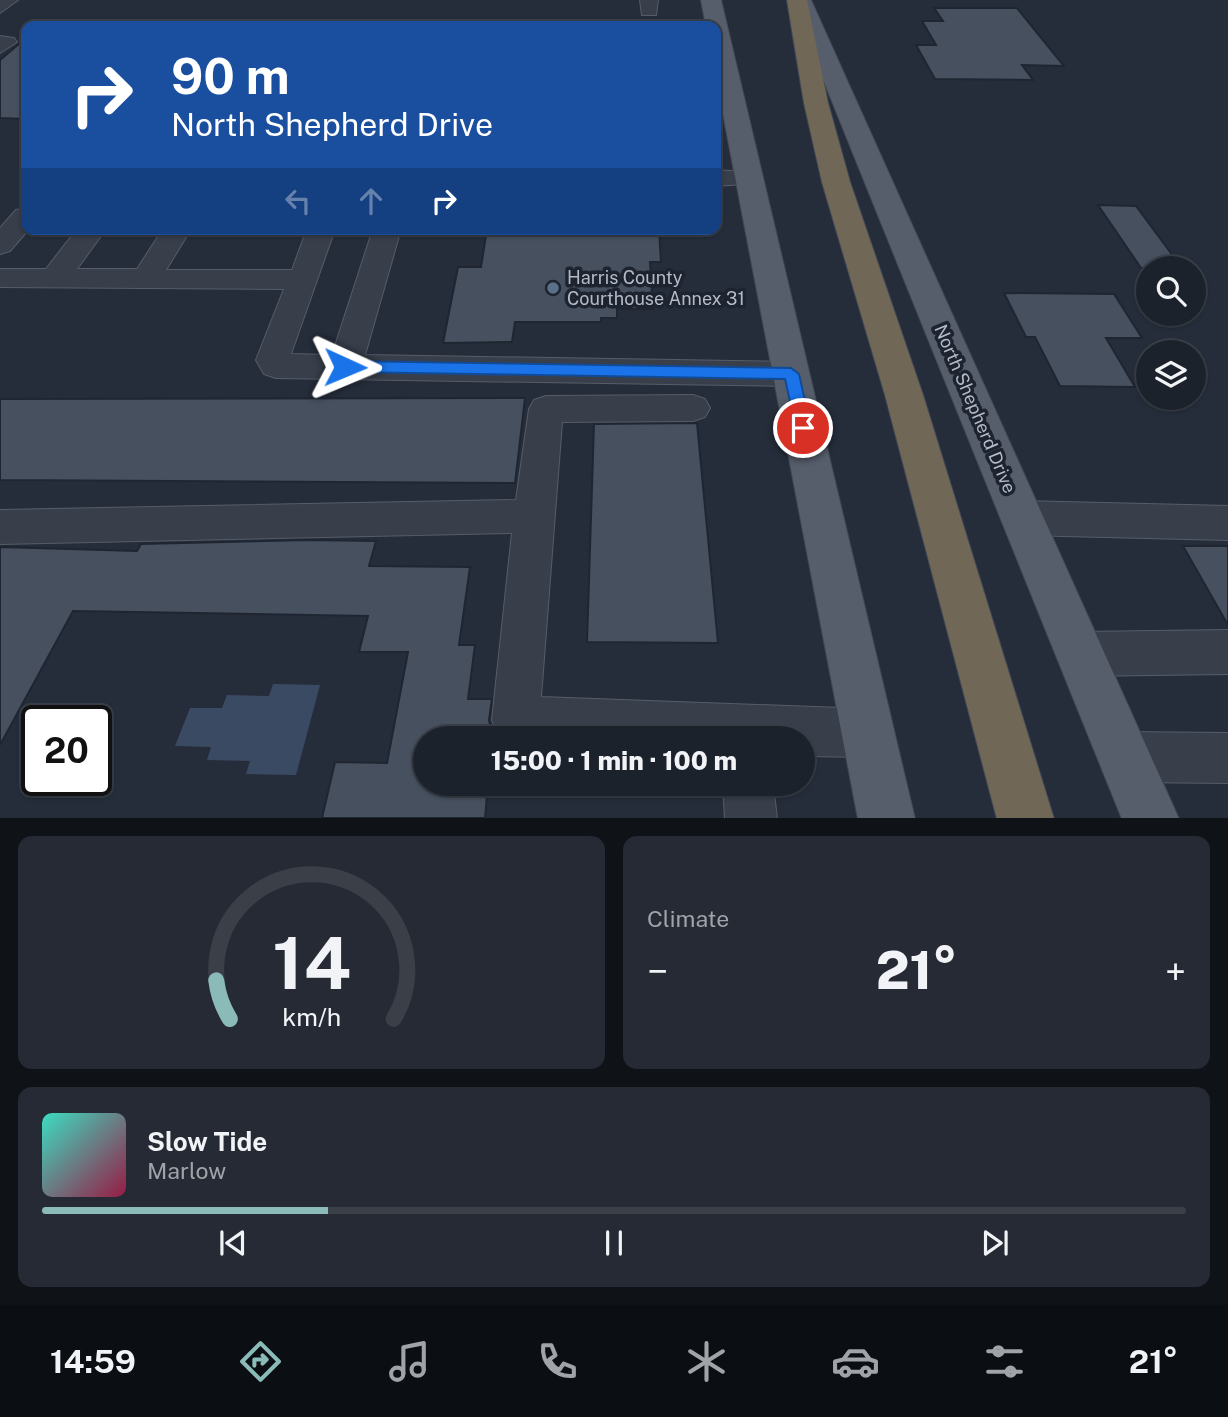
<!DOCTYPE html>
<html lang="en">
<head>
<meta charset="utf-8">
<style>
	body { margin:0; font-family:"Public Sans",sans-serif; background:#252a34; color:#f1f3f6; height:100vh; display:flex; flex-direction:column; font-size:26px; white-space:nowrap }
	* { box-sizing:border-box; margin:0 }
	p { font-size:23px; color:#a0a4a9 }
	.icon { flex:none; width:38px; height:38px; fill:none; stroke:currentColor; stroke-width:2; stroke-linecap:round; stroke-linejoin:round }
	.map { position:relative; height:818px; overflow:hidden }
	.drawer { display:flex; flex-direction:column; gap:18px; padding:18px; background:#0f1318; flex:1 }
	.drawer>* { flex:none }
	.top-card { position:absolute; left:21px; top:21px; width:700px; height:214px; border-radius:14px; box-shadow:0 2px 5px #0004,0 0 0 2px #3a3f48; background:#1a4fa0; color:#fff; overflow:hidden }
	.fabs { position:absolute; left:1136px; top:256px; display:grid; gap:14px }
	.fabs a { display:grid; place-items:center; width:70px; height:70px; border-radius:50%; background:#1c222c; box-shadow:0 2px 5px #0004,0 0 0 2px #3a3f48; font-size:35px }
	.speed { position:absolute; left:21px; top:705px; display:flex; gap:14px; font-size:35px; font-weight:700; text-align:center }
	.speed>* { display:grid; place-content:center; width:91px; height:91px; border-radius:50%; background:#1c222c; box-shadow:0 2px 5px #0004,0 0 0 2px #3a3f48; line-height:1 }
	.speed .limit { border:4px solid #111; border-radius:10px; background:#fff; color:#111 }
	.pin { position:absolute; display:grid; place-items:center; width:60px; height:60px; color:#fff; margin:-30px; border:4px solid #fff; border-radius:50%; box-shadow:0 2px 7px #0007 }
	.me { position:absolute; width:77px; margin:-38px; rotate:91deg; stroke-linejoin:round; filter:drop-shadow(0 0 5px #0008) }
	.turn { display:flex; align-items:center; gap:24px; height:147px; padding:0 35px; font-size:32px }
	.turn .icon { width:91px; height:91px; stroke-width:2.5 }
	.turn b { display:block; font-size:49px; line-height:60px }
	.lanes { display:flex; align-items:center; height:66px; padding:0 35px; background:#0003; justify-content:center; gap:35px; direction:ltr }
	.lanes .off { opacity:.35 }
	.big { font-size:52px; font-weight:800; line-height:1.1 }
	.drawer .tile { flex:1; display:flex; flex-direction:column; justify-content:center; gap:10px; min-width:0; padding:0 24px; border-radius:14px; background:#252a34 }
	.drawer .dial { align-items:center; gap:0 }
	.dial svg { height:182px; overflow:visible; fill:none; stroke:#3a3f48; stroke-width:7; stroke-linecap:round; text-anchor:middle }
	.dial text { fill:#f1f3f6; stroke:none }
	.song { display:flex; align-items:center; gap:21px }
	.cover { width:84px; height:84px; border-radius:10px; background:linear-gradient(135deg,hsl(170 70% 55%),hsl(340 70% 35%)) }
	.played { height:7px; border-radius:4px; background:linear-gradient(90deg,#8bbbb9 25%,#3a3f48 25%) }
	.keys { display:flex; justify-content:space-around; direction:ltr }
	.heat { display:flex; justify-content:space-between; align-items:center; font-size:38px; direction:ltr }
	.drawer .tiles { flex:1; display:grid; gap:18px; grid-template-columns:1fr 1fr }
	.tile:last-child { grid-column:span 2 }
	.trip { position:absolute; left:413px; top:726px; width:402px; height:70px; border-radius:35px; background:#1c222c; box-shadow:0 2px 5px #0004,0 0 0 2px #3a3f48; font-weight:800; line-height:70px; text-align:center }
	.tabs { display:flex; height:112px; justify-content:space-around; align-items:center; background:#0b0e12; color:#a0a4a9 }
	.tabs .icon { width:49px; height:49px }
	.tabs .on { color:#8bbbb9 }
	.tabs b { font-size:32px; color:#f1f3f6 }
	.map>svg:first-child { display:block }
	.water { fill:#3b4a63 }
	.building { fill:#46505f; stroke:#1f2632; stroke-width:2 }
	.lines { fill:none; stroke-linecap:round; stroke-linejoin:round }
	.minor-casing { stroke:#565d69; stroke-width:2 }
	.major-casing { stroke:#414854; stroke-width:2 }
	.highway-casing { stroke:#434a56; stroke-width:2 }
	.minor { fill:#383f4b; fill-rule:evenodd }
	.major { fill:#565e6b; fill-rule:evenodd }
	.highway { fill:#716756; fill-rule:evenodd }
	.route { fill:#1a73e8; stroke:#114b97; stroke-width:2 }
	.service-dot { fill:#5c6f8a; stroke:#1d2430; stroke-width:2.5 }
	.labels { text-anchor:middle; stroke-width:7; stroke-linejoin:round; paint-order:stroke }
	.poi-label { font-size:18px; fill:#b4bac7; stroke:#1d2430; text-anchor:start }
	.street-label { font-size:18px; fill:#b4bac7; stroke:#1d2430 }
</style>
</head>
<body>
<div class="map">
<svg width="1228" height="819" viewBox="0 0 1228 819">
	<rect width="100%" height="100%" fill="#252d3b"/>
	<path class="water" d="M273,684L320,685L296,775L246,774L250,761L207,760L211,747L175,746L190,708H222L227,695L269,696Z"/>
	<path class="building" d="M934,8H1017L1064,66L1022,65L1033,80L935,79L916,45H936L922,21H943Z
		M26,38V119L0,118V60Z
		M1098,205L1136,206L1182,268H1141Z
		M487,229H659L661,262H650L653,309H617V318H601V322H515L512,342L443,343L458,267H481Z
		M1004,293L1114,294L1142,338H1106L1135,387L1060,386L1035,337H1026Z
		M525,398L515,483L0,480V399Z
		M697,423L718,643L587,642L594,424Z
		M308,540L376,541L369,566L470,567L459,645H475L468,699H492L489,720L493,738H425V784H488L485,818H322L335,762L387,763L408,652H359L368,616L73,611L0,745V547L137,551L141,544Z
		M1183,546H1228V625Z"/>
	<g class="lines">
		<g class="minor-casing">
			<path id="minor" d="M0,0H18L0,13Z
				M640,0H658L656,15H642Z
				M0,36L14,38L17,42L0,53Z
				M716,170L758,173L762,178L758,183L716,186Z
				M26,208V229H29L10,251L0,254V228L16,210Z
				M77,229H106L77,269H137L163,229H191L166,270H292L307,229H335L291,354L332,355L373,229H401L365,355L791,362L803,365L808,374L803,383L791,386L276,378L264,374L256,360L284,289L0,287V269H46Z
				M693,395L705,399L710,408L705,417L693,421L562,422L541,697L868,709L885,716L892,733L885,750L868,757L803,756V738L499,737L492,720L512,533L0,544V510L516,500L529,409L534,400L546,396Z
				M1022,501L1228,506V540L1022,535L1008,530L1002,518L1008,506Z
				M1228,630V674L1080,676L1064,669L1058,654L1064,639L1080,632Z
				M1124,732L1228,733V783L1124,782L1107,774L1099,757L1107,740Z
				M723,784H773L777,819H725Z"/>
		</g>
		<g class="major-casing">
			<path id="major" d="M701,0H721L915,819H858L716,77V26H706Z
				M791,0H811L1179,819H1122Z"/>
		</g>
		<g class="highway-casing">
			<path id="highway" d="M787,0H807L828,103L850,182L923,395L1054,819H997L885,395L822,182L804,103Z"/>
		</g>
		<use href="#minor" class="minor"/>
		<use href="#major" class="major"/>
		<use href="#highway" class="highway"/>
	</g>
	<path class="route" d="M345,361L791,368L799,374L811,428L808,432H797L785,379L345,372L337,367Z"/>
	<circle class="service-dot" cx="553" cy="288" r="7"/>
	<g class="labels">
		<g class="poi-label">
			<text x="567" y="284">Harris County<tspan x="567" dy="21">Courthouse Annex 31</tspan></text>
		</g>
		<g class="street-label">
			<text transform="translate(975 409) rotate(67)" y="6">North Shepherd Drive</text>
		</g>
	</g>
</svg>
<div class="fabs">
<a><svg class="icon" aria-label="search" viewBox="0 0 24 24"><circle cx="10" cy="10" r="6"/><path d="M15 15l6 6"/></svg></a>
<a><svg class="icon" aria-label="layers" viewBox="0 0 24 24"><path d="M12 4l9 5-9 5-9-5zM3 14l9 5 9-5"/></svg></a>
</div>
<div class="speed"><div class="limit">20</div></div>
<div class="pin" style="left:803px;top:428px;background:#d93025"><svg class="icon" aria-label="arrive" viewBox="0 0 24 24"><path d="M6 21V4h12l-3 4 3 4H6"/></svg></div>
<svg class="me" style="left:345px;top:367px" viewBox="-20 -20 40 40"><path d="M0-17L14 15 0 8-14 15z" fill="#1a73e8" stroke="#fff" stroke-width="4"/></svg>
<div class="trip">15:00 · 1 min · 100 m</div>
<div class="top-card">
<div class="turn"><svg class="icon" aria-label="right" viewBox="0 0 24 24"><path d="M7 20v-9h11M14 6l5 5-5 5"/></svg><div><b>90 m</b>North Shepherd Drive</div></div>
<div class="lanes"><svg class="icon off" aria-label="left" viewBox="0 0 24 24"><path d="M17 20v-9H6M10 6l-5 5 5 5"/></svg><svg class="icon off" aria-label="ahead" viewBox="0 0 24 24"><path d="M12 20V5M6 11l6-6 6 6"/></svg><svg class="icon" aria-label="right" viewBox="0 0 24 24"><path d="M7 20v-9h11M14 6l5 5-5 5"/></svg></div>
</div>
</div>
<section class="drawer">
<div class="tiles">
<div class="tile dial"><svg viewBox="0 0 100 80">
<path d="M14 69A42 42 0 1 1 86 69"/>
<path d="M14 69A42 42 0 0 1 8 52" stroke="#8bbbb9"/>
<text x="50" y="56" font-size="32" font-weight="700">14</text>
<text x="50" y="72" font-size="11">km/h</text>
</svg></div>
<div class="tile"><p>Climate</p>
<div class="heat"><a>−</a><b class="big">21°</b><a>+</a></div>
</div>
<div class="tile">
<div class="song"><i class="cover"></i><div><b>Slow Tide</b><p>Marlow</p></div></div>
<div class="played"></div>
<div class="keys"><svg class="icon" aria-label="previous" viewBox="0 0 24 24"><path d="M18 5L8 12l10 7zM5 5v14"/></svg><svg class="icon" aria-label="pause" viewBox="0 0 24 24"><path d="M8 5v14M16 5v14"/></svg><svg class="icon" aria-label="next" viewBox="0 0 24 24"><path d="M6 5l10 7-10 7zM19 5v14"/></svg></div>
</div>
</div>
</section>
<nav class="tabs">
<b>14:59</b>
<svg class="icon on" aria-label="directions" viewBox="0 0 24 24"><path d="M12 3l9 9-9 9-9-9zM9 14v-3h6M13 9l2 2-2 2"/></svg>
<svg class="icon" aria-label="music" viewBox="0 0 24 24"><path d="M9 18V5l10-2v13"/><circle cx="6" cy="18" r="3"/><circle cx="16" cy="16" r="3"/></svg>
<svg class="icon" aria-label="phone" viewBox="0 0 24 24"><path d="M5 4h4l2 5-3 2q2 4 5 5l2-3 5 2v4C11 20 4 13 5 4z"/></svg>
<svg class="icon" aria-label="climate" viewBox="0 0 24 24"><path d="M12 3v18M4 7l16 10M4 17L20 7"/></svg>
<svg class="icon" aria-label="car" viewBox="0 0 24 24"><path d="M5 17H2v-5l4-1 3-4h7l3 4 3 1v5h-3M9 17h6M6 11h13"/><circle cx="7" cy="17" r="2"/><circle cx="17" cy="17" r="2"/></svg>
<svg class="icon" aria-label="filters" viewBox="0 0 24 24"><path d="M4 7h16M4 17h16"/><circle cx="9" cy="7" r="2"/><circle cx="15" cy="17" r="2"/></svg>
<b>21°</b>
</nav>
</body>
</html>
